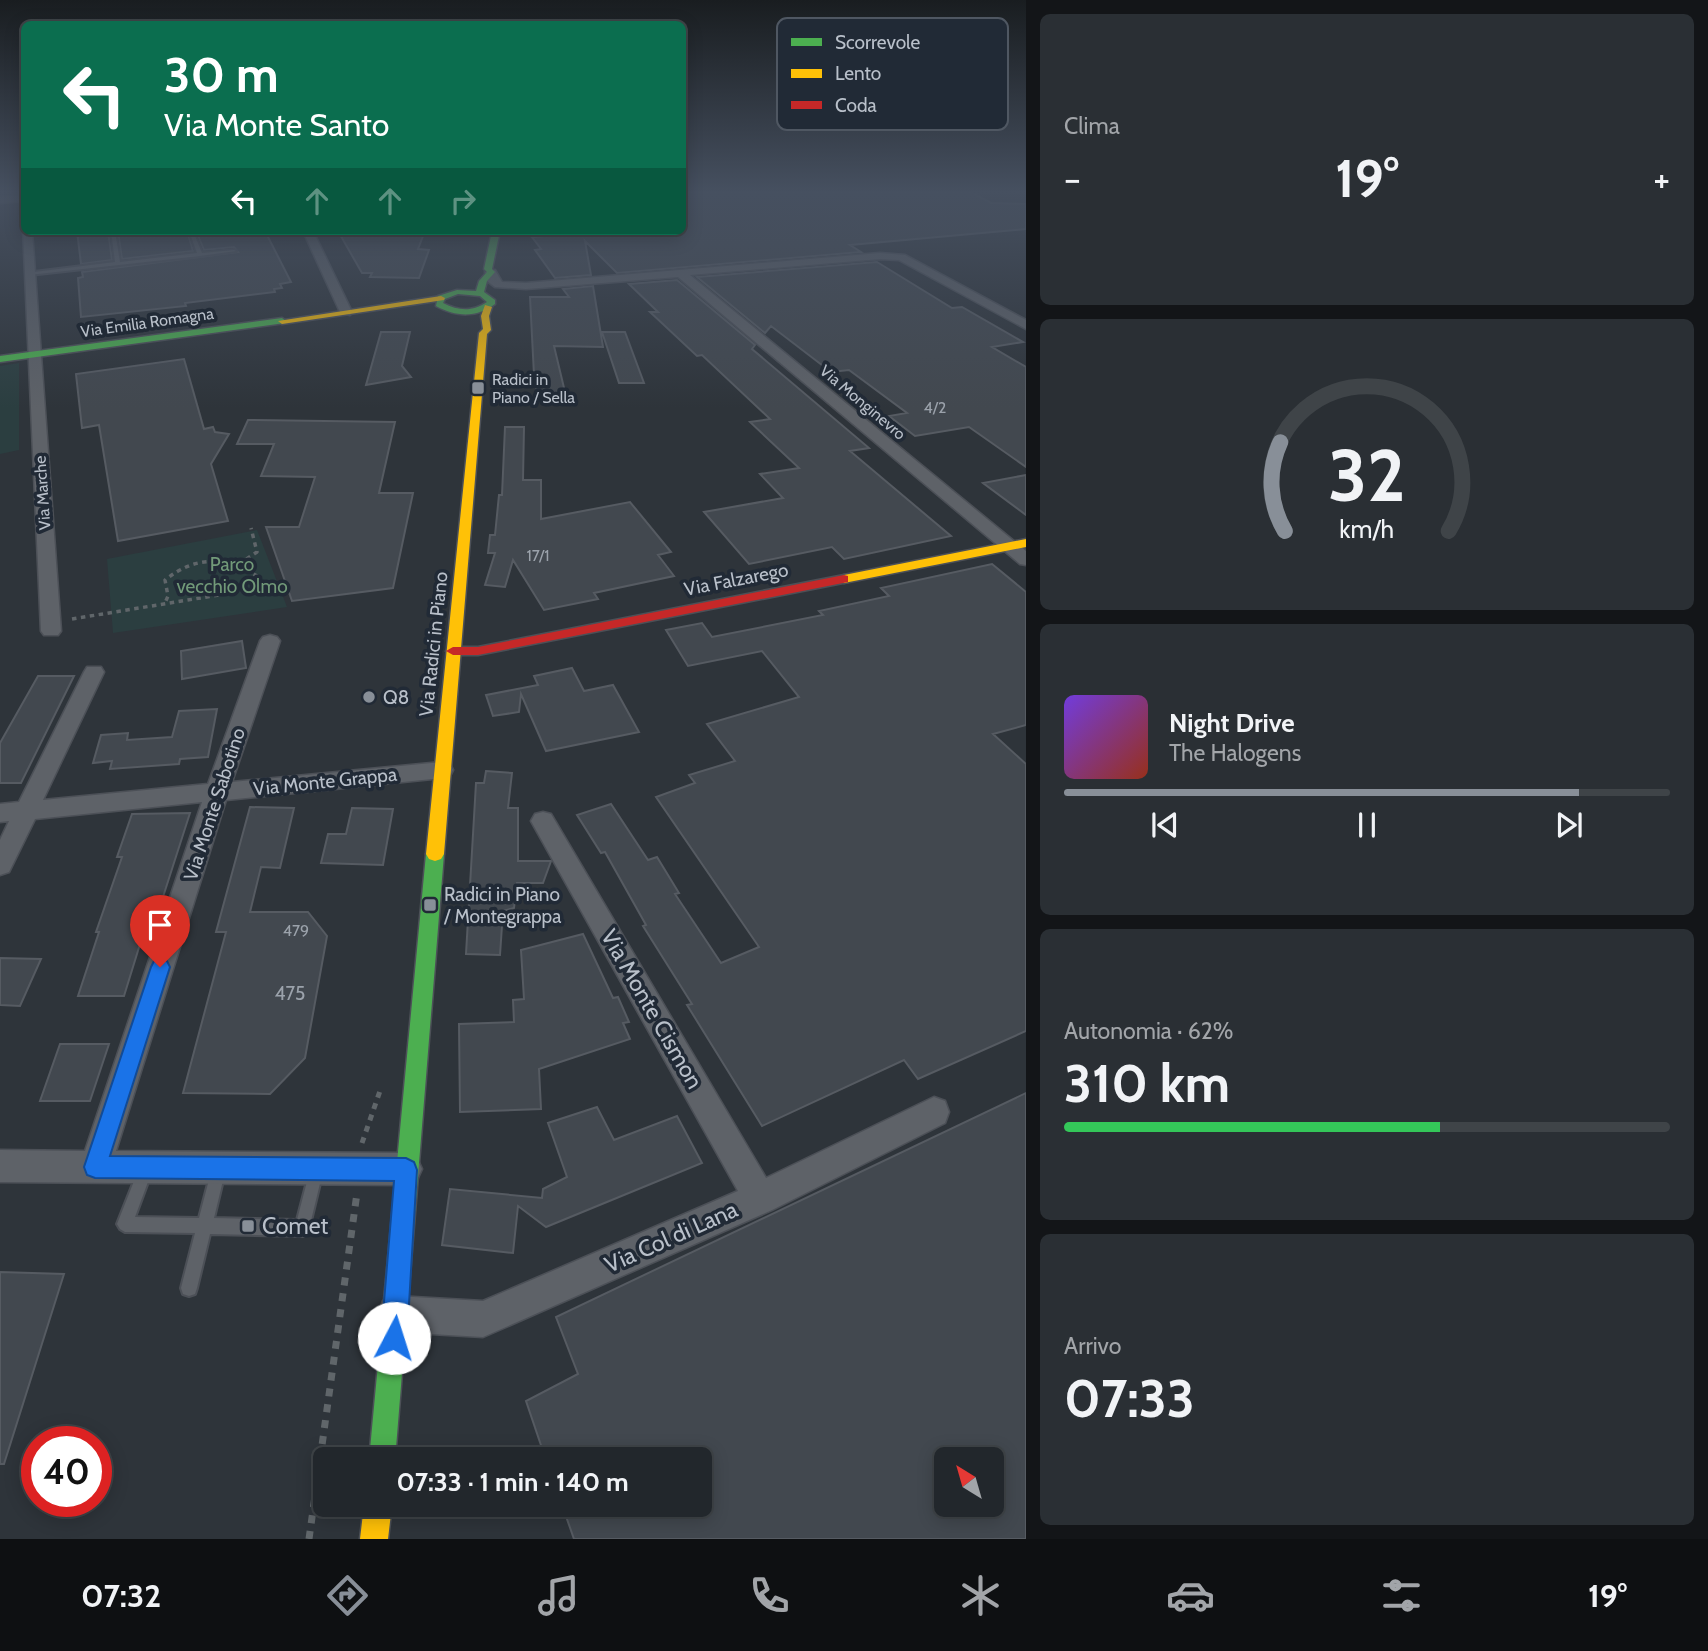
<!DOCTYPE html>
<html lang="it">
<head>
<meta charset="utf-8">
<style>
	body { margin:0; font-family:Cabin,sans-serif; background:#2a2f34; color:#f1f3f6; height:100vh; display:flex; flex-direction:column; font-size:26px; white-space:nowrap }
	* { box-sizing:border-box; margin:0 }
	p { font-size:23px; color:#a2a5a9 }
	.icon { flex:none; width:38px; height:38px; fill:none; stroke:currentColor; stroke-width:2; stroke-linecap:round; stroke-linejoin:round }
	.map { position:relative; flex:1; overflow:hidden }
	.sheet { display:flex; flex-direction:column; gap:14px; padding:14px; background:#131518; width:682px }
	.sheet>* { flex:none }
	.banner { position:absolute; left:21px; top:21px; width:665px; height:214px; border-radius:10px; box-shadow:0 4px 18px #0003,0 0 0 2px #3f4448; background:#0b6e4f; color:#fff; overflow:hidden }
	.needle { width:46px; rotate:323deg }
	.fabs { position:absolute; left:934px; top:1447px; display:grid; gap:14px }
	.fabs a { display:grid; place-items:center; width:70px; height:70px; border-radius:10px; background:#22272c; box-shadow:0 4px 18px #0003,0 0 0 2px #3f4448; font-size:35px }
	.speed { position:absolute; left:21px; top:1426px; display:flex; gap:14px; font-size:35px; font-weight:700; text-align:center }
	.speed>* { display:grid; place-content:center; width:91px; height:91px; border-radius:50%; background:#22272c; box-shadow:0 4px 18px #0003,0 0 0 2px #3f4448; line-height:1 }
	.speed .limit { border:10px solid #d22; background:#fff; color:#111 }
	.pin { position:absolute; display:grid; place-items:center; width:60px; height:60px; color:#fff; margin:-72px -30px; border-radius:50% 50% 50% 0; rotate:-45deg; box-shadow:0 0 7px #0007 }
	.pin .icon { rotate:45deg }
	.me { position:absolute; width:77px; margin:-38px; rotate:5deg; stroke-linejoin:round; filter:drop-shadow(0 0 5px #0008) }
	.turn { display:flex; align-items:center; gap:24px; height:147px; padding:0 28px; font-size:32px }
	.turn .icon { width:91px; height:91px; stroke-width:2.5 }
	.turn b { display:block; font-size:49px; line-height:60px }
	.lanes { display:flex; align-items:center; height:66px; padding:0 28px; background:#0003; justify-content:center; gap:35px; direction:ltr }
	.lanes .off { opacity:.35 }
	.big { font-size:52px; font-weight:700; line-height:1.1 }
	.sheet .card { flex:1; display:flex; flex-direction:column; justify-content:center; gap:10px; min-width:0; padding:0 24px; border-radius:10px; background:#2a2f34 }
	.sheet .dial { align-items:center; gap:0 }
	.dial svg { height:182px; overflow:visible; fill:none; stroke:#3f4448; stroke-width:7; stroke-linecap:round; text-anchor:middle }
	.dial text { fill:#f1f3f6; stroke:none }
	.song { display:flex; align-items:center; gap:21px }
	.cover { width:84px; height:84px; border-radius:10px; background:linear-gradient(135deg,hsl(260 70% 55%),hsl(10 70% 35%)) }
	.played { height:7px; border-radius:4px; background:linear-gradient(90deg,#888f98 85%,#3f4448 85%) }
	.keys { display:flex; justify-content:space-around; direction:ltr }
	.heat { display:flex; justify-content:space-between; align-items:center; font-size:38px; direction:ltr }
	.charge { height:10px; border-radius:5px; background:linear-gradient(90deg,#34c759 62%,#3f4448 0) }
	.trip { position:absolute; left:313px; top:1447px; width:399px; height:70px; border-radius:10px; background:#22272c; box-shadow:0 4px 18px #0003,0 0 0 2px #3f4448; font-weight:700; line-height:70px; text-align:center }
	.tab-bar { display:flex; height:112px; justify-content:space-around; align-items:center; background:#0e1012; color:#a2a5a9 }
	.tab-bar .icon { width:49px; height:49px }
	.tab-bar .active { color:#888f98 }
	.tab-bar b { font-size:32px; color:#f1f3f6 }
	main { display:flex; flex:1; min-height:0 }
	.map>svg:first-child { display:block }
	.green { fill:#2b3e40 }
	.building { fill:#42484f; stroke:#565b62; stroke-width:2; fill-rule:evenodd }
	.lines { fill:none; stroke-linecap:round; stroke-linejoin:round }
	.lane-casing { stroke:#4c5057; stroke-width:4 }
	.street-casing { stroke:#4c5057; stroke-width:3 }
	.fast-casing { stroke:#4c5057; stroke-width:3 }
	.slow-casing { stroke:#4c5057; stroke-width:3 }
	.jam-casing { stroke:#4c5057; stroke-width:3 }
	.path-far2 { stroke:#60666a; stroke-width:3.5; stroke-dasharray:4.5 4.5; stroke-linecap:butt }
	.path-far1 { stroke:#60666a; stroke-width:5; stroke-dasharray:6 6; stroke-linecap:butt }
	.path { stroke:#60666a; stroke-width:7; stroke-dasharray:8 8; stroke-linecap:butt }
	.lane { fill:#5e6268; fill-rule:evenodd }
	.street { fill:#5e6268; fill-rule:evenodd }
	.fast { fill:#4caf50; fill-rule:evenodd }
	.slow { fill:#ffc107; fill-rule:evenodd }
	.jam { fill:#c62828; fill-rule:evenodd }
	.route { fill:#1a73e8; stroke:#114b97; stroke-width:2 }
	.poi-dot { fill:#888f98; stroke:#212a36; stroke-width:2.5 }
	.labels { text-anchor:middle; stroke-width:7; stroke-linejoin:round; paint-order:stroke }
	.far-street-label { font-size:16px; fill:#b9c0ca; stroke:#212a36 }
	.far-poi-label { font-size:16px; fill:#b9c0ca; stroke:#212a36; text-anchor:start }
	.number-label { font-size:16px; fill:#9ba2ab }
	.park-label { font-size:19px; fill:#729a79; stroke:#212a36 }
	.street-label { font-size:19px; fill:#b9c0ca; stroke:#212a36 }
	.poi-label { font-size:19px; fill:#b9c0ca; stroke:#212a36; text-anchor:start }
	.near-number-label { font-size:19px; fill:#9ba2ab }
	.near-street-label { font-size:23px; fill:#b9c0ca; stroke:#212a36 }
	.near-poi-label { font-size:23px; fill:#b9c0ca; stroke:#212a36; text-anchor:start }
	.key { fill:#212a36; stroke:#4f5762; stroke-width:2 }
	.key-label { font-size:19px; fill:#b9c0ca }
</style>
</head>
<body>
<main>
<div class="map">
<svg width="1026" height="1539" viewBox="0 0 1026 1539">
	<rect width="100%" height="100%" fill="#2e343a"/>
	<path class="green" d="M19,363V450L0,454V366Z
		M257,530L287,607L113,633L107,559Z"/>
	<path class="building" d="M682,192H971L991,203L1026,204V229L850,245L861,252L617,273L585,241L591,275L555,278L535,250L541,249L532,237L605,231H682Z
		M77,231H108L112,260L81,264Z
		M118,231H187L193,251L122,259Z
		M196,231H265L291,282L280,284L282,288L274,289L275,292L185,303L186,306L81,317L78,278L83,277L82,272L238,252L234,247L204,250Z
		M338,231H425L418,249L429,250L419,278L370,277L372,273H362Z
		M877,262L952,308L962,307L1023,342L992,347L1026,367V467L969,427L915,436L889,416L907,413L849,370L831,372L771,326L765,333L697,277Z
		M677,280L755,345L752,349L869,448L850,451L951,536L844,559L832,547L749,564L704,512L783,498L760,474L799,468L750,422L770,419L702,355L697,356L650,312H658L629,284Z
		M593,286L603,347L554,346L565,392L537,393L534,375L530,297H569L563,289Z
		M381,332H410L402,366L411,377L366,385Z
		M602,332H625L644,383H619Z
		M184,359L204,429L213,427L215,432L229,434L211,464L228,521L118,541L99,425L82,428L76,374Z
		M248,420L395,422L379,493H413L393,588L292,601L266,527H299L315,477L261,476L274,444H237Z
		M505,427H524L523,480H541V519L630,502L671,552L658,555L674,576L594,593L598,599L544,610L513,560L505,587L485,585L495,553H488L490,535H495L499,495H502Z
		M1026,475V515L983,483Z
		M992,564L1026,592V725L993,734L1026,764V1031L918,1079L904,1060L762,1126L687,1005L692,1004L643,926L646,925L605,852L601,853L577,815L611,804L648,860L657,857L679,893L675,894L721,963L759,947L656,797L695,783L689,775L735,761L707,724L799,697L762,651L688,666L666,630L702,623L712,637L823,615L819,611L889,596L881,588Z
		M242,641L246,668L182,679L181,651Z
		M572,668L584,691L613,685L639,732L546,751L521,694L519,712L493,716L486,695L538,685L534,676Z
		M38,676H74L21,783H0V743Z
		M217,709L208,757L180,759L179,764L110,769L112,761L93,763L101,735L128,733L127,740L172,737L179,711Z
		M486,771L512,773L508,808H518V861H551L543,883H517L514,908L503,911L500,955L466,954L476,783H484Z
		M250,807L294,808L280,868L261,867L250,912H308L327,936L305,1058L270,1094L183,1093L226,932H216Z
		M352,808L393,809L383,865L321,863L328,834H346Z
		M190,813L153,928H145L124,996H78L99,932H96L122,857H117L132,814Z
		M583,934L613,998L618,997L629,1022L623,1023L630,1039L539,1069L541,1109L460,1112L459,1024L514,1022L513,1000L524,999L521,950Z
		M0,958L41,959L20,1006L0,1005Z
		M60,1044H109L90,1101H40Z
		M1026,1093V1539H574L562,1505H700V1460H546L526,1401L578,1374L556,1317ZM947,1460H992V1505H947Z
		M597,1107L614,1140L677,1116L702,1163L546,1227L518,1206L513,1253L442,1245L450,1189L542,1198L543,1189L567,1177L548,1123Z
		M0,1272L64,1274L4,1464H0Z"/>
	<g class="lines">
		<g class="lane-casing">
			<path id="lane" d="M111,231H115L120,262L197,253L189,231H193L202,253L234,250L236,251L200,256L29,275L26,273L115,262Z
				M145,1164L150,1166L152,1171L135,1217L199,1218L211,1172L213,1167L218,1165L223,1167L225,1172L214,1218L297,1220L311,1166L316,1164L321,1166L323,1171L308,1233L303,1236L210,1234L197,1288L195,1294L189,1296L183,1294L181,1288L195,1233L125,1232L120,1229L117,1224L140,1166Z"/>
		</g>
		<g class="street-casing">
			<path id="street" d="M24,195V201L0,203V197Z
				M23,229L32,231L61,631L58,635H44L41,631Z
				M303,231H313L352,312L350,315L340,312Z
				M880,253L905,255L1026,320V329L899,260L880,259L690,275L1026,551V565L1020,564L678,277L526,289L495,287L487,281L485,272L495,270L502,282L526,283Z
				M270,635L277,637L280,641L232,782L442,762L450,764L453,770L450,776L442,778L226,800L116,1151L406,1153L417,1158L422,1169L417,1180L406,1185L0,1182V1150L85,1151L202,802L35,819L9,872L0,875V840L9,821L0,822V804L19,802L84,672L87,667H101L104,672L43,800L208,784L260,641L263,637Z
				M543,812L551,814L766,1178L934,1097L945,1101L949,1112L945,1123L772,1210L483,1337L396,1332L383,1327L378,1314L383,1301L396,1296L483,1301L738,1191L531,821L535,814Z"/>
		</g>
		<g class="fast-casing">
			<path id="fast" d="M492,231H500L492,269L495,272L487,281L484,292L495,300V304C477,318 456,317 436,306L438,296L457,290L476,291L479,281L487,272L484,269ZM458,294L480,296L487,302C472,312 459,311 443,303L445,299Z
				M282,318L286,321L285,323L0,362V356Z
				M435,847L441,849L444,854L395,1460H369L426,854L429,849Z"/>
		</g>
		<g class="slow-casing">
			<path id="slow" d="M441,296L445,298L444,300L282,324L278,321Z
				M485,305L492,307L489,316L491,330L487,334L444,854L441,859L435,861L429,859L426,854L479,333L483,329L481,316Z
				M1026,539V547L844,583L838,579L844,575Z
				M364,1505H392L388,1539H360Z"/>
		</g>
		<g class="jam-casing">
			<path id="jam" d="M844,575L848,576V582L478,655H453L446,651L453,647H478Z"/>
		</g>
		<path class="path-far2" d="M239,564L257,552L251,528
			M72,619L249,590L258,585L257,576C224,556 195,556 165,580L168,596L165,603"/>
		<path class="path-far1" d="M362,1143L381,1088"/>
		<path class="path" d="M309,1539L357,1193"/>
		<use href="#lane" class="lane"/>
		<use href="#street" class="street"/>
		<use href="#fast" class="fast"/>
		<use href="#slow" class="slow"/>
		<use href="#jam" class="jam"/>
	</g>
	<linearGradient id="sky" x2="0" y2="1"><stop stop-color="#191d20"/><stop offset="0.47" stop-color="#465060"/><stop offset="1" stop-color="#465060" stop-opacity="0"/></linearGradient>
	<rect width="1026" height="408" fill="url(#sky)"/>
	<path class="route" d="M160,958L167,961L170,967L110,1156L406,1158L414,1162L417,1170L407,1338L403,1347L394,1351L385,1347L381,1338L394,1181L95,1178L87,1175L84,1167L151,967L154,961Z"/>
	<g class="poi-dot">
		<rect x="471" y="381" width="14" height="14" rx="3.5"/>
		<circle cx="369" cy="697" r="7"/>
		<rect x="423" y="898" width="14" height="14" rx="3.5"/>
		<rect x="241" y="1219" width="14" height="14" rx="3.5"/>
	</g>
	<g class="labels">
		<g class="far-street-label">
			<text transform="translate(147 322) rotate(-8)" y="6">Via Emilia Romagna</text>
			<text transform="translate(863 402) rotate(40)" y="6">Via Monginevro</text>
			<text transform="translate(42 493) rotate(-94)" y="6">Via Marche</text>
		</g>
		<g class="far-poi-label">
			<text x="492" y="385">Radici in<tspan x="492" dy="18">Piano / Sella</tspan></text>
		</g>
		<g class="number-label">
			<text x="935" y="413">4/2</text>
			<text x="538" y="561">17/1</text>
			<text x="296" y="936">479</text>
		</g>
		<g class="park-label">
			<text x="232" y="571">Parco<tspan x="232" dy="22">vecchio Olmo</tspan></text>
		</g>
		<g class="street-label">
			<text transform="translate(736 579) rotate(-11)" y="7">Via Falzarego</text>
			<text transform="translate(433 644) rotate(-84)" y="7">Via Radici in Piano</text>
			<text transform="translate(325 781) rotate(-6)" y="7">Via Monte Grappa</text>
			<text transform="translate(214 804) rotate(-72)" y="7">Via Monte Sabotino</text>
		</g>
		<g class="poi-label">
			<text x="383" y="704">Q8</text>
			<text x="444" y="901">Radici in Piano<tspan x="444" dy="22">/ Montegrappa</tspan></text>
		</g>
		<g class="near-number-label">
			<text x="290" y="1000">475</text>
		</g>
		<g class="near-street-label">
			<text transform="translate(652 1009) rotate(60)" y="8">Via Monte Cismon</text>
			<text transform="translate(671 1237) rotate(-24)" y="8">Via Col di Lana</text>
		</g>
		<g class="near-poi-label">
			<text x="262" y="1234">Comet</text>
		</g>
	</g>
	<rect x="777" y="18" width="231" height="112" rx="10" class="key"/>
	<rect x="791" y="38" width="31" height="8" fill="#4caf50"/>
	<rect x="791" y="69" width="31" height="9" fill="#ffc107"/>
	<rect x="791" y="101" width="31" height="8" fill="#c62828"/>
	<g class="key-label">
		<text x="835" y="49">Scorrevole</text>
		<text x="835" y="80">Lento</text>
		<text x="835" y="112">Coda</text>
	</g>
</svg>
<div class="fabs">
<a><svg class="needle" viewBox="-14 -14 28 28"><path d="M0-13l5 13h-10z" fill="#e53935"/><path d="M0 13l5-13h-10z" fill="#a2a5a9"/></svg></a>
</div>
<div class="speed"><div class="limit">40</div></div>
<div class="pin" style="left:160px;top:967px;background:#d93025"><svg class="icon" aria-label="arrive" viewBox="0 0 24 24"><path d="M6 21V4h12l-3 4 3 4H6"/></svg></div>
<svg class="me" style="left:394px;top:1338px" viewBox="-20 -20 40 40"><circle r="19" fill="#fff"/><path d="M0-13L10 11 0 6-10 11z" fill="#1a73e8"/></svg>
<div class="trip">07:33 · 1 min · 140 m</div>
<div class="banner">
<div class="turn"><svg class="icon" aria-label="left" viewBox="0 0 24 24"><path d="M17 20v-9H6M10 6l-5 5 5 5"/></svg><div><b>30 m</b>Via Monte Santo</div></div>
<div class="lanes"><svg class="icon" aria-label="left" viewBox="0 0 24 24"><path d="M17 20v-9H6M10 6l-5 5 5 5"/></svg><svg class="icon off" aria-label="ahead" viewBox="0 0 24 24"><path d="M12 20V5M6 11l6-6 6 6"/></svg><svg class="icon off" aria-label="ahead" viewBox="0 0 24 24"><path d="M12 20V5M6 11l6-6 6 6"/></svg><svg class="icon off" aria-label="right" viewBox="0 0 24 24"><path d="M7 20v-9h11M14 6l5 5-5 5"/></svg></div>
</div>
</div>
<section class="sheet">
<div class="card"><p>Clima</p>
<div class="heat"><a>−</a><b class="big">19°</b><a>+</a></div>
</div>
<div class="card dial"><svg viewBox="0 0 100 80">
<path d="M14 69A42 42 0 1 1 86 69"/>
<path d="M14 69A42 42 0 0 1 12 30" stroke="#888f98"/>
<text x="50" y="56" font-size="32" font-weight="700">32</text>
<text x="50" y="72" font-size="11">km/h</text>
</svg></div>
<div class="card">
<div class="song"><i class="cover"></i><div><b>Night Drive</b><p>The Halogens</p></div></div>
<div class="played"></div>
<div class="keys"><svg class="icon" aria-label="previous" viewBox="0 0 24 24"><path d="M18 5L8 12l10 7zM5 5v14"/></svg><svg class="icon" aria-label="pause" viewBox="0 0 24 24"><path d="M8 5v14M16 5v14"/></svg><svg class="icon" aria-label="next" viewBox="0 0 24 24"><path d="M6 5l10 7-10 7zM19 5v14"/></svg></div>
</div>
<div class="card"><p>Autonomia · 62%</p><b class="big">310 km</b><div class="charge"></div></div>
<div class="card"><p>Arrivo</p><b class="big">07:33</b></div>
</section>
</main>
<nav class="tab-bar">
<b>07:32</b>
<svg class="icon active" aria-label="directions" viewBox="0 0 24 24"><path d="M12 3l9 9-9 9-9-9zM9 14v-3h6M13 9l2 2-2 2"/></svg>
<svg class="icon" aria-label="music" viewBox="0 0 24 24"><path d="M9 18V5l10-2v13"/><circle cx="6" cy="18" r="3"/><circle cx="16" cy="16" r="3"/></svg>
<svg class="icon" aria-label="phone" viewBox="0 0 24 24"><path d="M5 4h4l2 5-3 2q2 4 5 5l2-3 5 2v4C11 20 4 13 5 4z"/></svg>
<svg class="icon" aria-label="climate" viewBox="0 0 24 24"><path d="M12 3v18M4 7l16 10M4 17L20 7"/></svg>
<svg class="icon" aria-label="car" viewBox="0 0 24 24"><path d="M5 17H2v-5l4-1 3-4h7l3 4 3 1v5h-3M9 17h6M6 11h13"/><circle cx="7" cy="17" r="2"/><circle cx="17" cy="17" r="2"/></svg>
<svg class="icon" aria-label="filters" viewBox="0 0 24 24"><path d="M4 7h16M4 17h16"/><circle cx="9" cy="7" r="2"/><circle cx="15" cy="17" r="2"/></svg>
<b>19°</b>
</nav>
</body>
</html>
